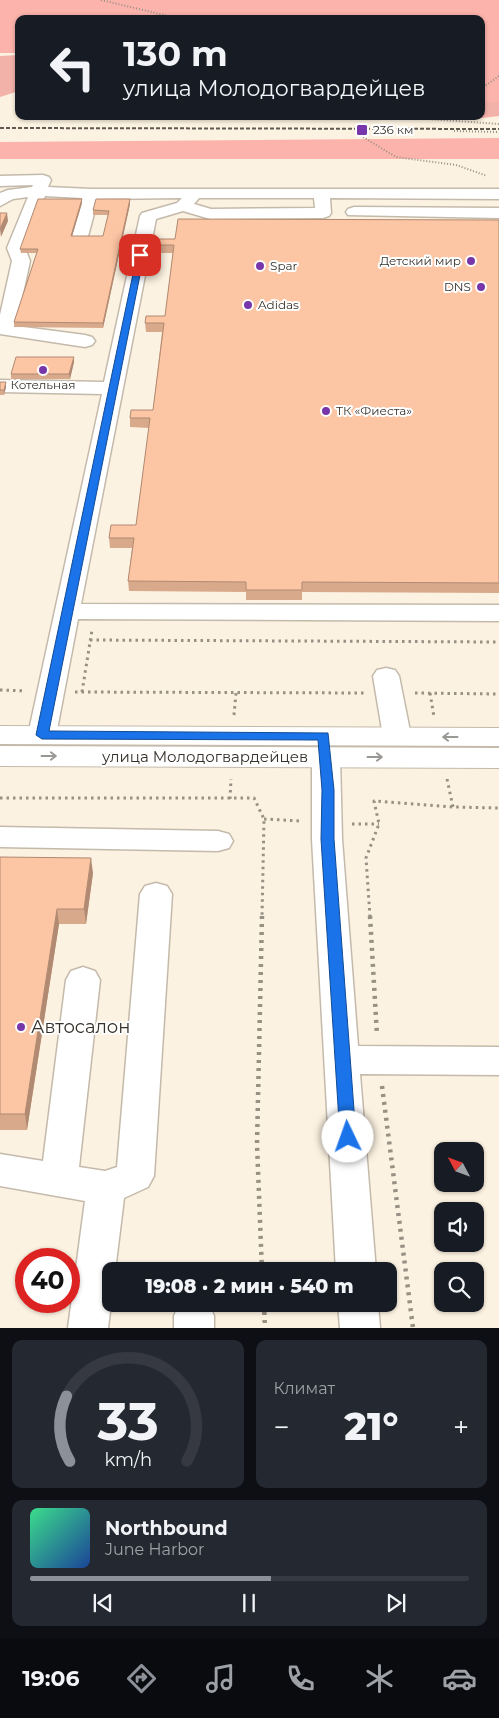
<!DOCTYPE html>
<html lang="ru">
<head>
<meta charset="utf-8">
<style>
	body { margin:0; font-family:Montserrat,sans-serif; background:#242831; color:#f1f3f6; height:100vh; display:flex; flex-direction:column; font-size:19px; white-space:nowrap }
	* { box-sizing:border-box; margin:0 }
	p { font-size:16px; color:#9ea1a6 }
	.icon { flex:none; width:28px; height:28px; fill:none; stroke:currentColor; stroke-width:2; stroke-linecap:round; stroke-linejoin:round }
	.map { position:relative; height:1328px; overflow:hidden }
	.sheet { display:flex; flex-direction:column; gap:12px; padding:12px; background:#0d0f14; flex:1 }
	.sheet>* { flex:none }
	.banner { position:absolute; left:15px; top:15px; width:470px; height:105px; border-radius:10px; box-shadow:0 1px 4px #0004; background:#171b24; color:#f1f3f6; overflow:hidden }
	.needle { width:32px; rotate:311deg }
	.fabs { position:absolute; left:434px; top:1142px; display:grid; gap:10px }
	.fabs a { display:grid; place-items:center; width:50px; height:50px; border-radius:10px; background:#171b24; box-shadow:0 1px 4px #0004; font-size:25px }
	.speed { position:absolute; left:15px; top:1248px; display:flex; gap:10px; font-size:25px; font-weight:700; text-align:center }
	.speed>* { display:grid; place-content:center; width:65px; height:65px; border-radius:50%; background:#171b24; box-shadow:0 1px 4px #0004; line-height:1 }
	.speed .limit { border:8px solid #d22; background:#fff; color:#111 }
	.pin { position:absolute; display:grid; place-items:center; width:42px; height:42px; color:#fff; margin:-21px; border-radius:10px; box-shadow:0 2px 8px #0006 }
	.me { position:absolute; width:55px; margin:-28px; rotate:357deg; stroke-linejoin:round; filter:drop-shadow(0 0 4px #0008) }
	.turn { display:flex; align-items:center; gap:18px; height:105px; padding:0 25px; font-size:22px }
	.turn .icon { width:65px; height:65px; stroke-width:2.5 }
	.turn b { display:block; font-size:35px; line-height:42px }
	.big { font-size:38px; font-weight:800; line-height:1.1 }
	.sheet .tile { flex:1; display:flex; flex-direction:column; justify-content:center; gap:8px; min-width:0; padding:0 18px; border-radius:10px; background:#242831 }
	.sheet .dial { align-items:center; gap:0 }
	.dial svg { height:130px; overflow:visible; fill:none; stroke:#363941; stroke-width:7; stroke-linecap:round; text-anchor:middle }
	.dial text { fill:#f1f3f6; stroke:none }
	.song { display:flex; align-items:center; gap:15px }
	.cover { width:60px; height:60px; border-radius:8px; background:linear-gradient(135deg,hsl(150 70% 55%),hsl(220 70% 35%)) }
	.played { height:5px; border-radius:2px; background:linear-gradient(90deg,#8c9099 55%,#363941 55%) }
	.keys { display:flex; justify-content:space-around; direction:ltr }
	.heat { display:flex; justify-content:space-between; align-items:center; font-size:28px; direction:ltr }
	.sheet .tiles { flex:1; display:grid; gap:12px; grid-template-columns:1fr 1fr }
	.tile:last-child { grid-column:span 2 }
	.trip { position:absolute; left:102px; top:1262px; width:295px; height:50px; border-radius:10px; background:#171b24; box-shadow:0 1px 4px #0004; font-weight:800; line-height:50px; text-align:center }
	.tab-bar { display:flex; height:80px; justify-content:space-around; align-items:center; background:#090b0e; color:#9ea1a6 }
	.tab-bar .icon { width:35px; height:35px }
	.tab-bar .selected { color:#8c9099 }
	.tab-bar b { font-size:22px; color:#f1f3f6 }
	.map>svg:first-child { display:block }
	.green { fill:#fcb3ab }
	.forest { fill:#f2b1a9 }
	.lines { fill:none; stroke-linecap:round; stroke-linejoin:round }
	.minor-casing { stroke:#c4baab; stroke-width:3 }
	.major-casing { stroke:#c4baab; stroke-width:2 }
	.path-far2 { stroke:#979084; stroke-width:2; stroke-dasharray:1 2; stroke-linecap:butt }
	.path-far1 { stroke:#979084; stroke-width:3; stroke-dasharray:2.5 4; stroke-linecap:butt }
	.path { stroke:#979084; stroke-width:4.5; stroke-dasharray:3 5; stroke-linecap:butt }
	.minor { fill:#fff; fill-rule:evenodd }
	.major { fill:#fff; fill-rule:evenodd }
	.rail { stroke:#5f5a51; stroke-width:2; stroke-dasharray:4 2; stroke-linecap:butt }
	.wall { fill:#d9a98c }
	.shaded-wall { fill:#b08a72 }
	.building { fill:#fcc5a3; stroke:#b08a72 }
	.oneway { stroke:#9a9895 }
	.route { fill:#1a73e8; stroke:#114b97 }
	.poi-dot { fill:#7736aa; stroke:#fff; stroke-width:2 }
	.labels { text-anchor:middle; stroke-width:4; stroke-linejoin:round; paint-order:stroke }
	.far-poi-label { font-size:12px; fill:#36322b; stroke:#fff; text-anchor:start }
	.street-label { font-size:15px; fill:#36322b; stroke:#fff }
	.near-poi-label { font-size:18px; fill:#36322b; stroke:#fff; text-anchor:start }
</style>
</head>
<body>
<div class="map">
<svg width="499" height="1328" viewBox="0 0 499 1328">
	<rect width="100%" height="100%" fill="#fcf2e1"/>
	<path class="green" d="M0,0H499V116L475,119H302L304,116H481V19H19V53H0Z
		M499,138V159H0V142Z"/>
	<path class="forest" d="M19,55V91L0,97V56Z
		M481,102H499V116L465,117L481,116Z"/>
	<g class="lines">
		<g class="minor-casing">
			<path id="minor" d="M43,175L49,177L51,180L48,187L91,189H499V199L330,198L331,213L329,216L323,218L210,219L183,211L156,219L81,604L499,605V621L78,619L56,735L52,741L42,744L32,741L28,735L102,394L0,392V380L104,382L140,216L142,213L177,203L182,198L98,199L88,236L86,240H74L72,236L82,198L45,196L25,248L30,261L16,326L85,335L92,337L95,341L92,345L85,347L0,334V315L12,261L7,248L28,197L13,199L0,206V193L8,190L32,187L33,185L0,186V176ZM199,198H314L315,208L211,209L194,204Z
				M354,207L499,208V218L348,215L346,212L348,209Z
				M386,668L395,670L399,676L411,736L407,742L397,745L387,742L383,736L373,676L377,670Z
				M326,748L336,751L340,757L342,839L358,1046L499,1047V1075L360,1074L376,1271H336L312,839V757L316,751Z
				M0,827L218,831L229,834L233,841L229,848L218,851L0,847Z
				M156,883L167,886L172,894L154,1176L148,1187L124,1198L115,1271H111V1304L108,1328H68L85,1201L0,1186V1154L43,1161L66,980L71,971L83,967L95,971L100,980L79,1167L105,1171L117,1167L140,894L145,886Z
				M179,1304H209L214,1316V1328H174V1316Z
				M338,1304H378L380,1328H340Z"/>
		</g>
		<g class="major-casing">
			<path id="major" d="M0,726L499,728V746L0,744Z
				M0,746L499,748V768L0,766Z"/>
		</g>
		<path class="path-far2" d="M101,0L181,19
			M481,89L499,76
			M384,116L499,124
			M358,131V134L396,157L456,165L487,176
			M454,131L499,132"/>
		<path class="path-far1" d="M90,640L499,642
			M0,690L26,691
			M75,692L366,693
			M82,692L92,630
			M415,693L499,694
			M430,693L434,717
			M234,715L236,693
			M447,779L453,807
			M0,798H254L264,819L262,917
			M230,799L231,779
			M264,819L301,821
			M352,824H379
			M370,917L366,858L379,824L374,801L453,807L499,808"/>
		<path class="path" d="M262,916L257,1144L262,1271
			M370,916L377,1035
			M382,1086L413,1328
			M264,1304L265,1328"/>
		<use href="#minor" class="minor"/>
		<use href="#major" class="major"/>
		<path class="rail" d="M0,128L499,129"/>
	</g>
	<path class="wall" d="M82,203L72,236H103L108,215H93V210L130,204L103,328L14,327V322L37,253H21L20,249Z
		M499,220V593L302,592V600H246V592L129,591L128,581L132,548H110L109,538L136,525L149,428L130,427V418L153,410L162,332H146L145,323L165,316L173,253H158V245L175,239Z
		M74,357V362L70,379H11V374Z
		M0,382H6V387L4,395H0Z
		M0,857L93,873L86,924H59L27,1130H0Z"/>
	<path class="shaded-wall" d="M82,199V203L71,240V236Z
		M130,199V204L103,328V323Z
		M7,213L8,221L1,237L0,229Z
		M74,357V362L70,379L69,374Z
		M6,382V387L4,395V390Z
		M91,858L93,873L86,924L84,909Z
		M57,909L59,924L27,1130L25,1114Z"/>
	<path class="building" d="M38,199H82L71,236H103L109,211L93,210L96,199H130L103,323L14,322L38,249H20Z
		M0,213H7L0,229Z
		M178,219L499,220V583L302,582V590H246V582L128,581L134,538H109L111,525H136L150,418H130L131,410H153L164,323H145L146,316H165L174,245H158L159,239H175Z
		M16,357H74L69,374H11Z
		M0,382H6L4,390H0Z
		M0,857L91,858L84,909H57L25,1114H0Z"/>
	<defs><path id="oneway-shaft" d="M-6 0H5M1.5-3L5.5 0L1.5 3" fill="none" stroke-width="1.6" stroke-linecap="round" stroke-linejoin="round" transform="scale(1.25)"/></defs>
	<g class="oneway">
		<use href="#oneway-shaft" transform="translate(450 737) rotate(-180)"/>
		<use href="#oneway-shaft" transform="translate(49 756)"/>
		<use href="#oneway-shaft" transform="translate(375 757)"/>
	</g>
	<path class="route" d="M140,252L144,255L49,731L328,733L334,790V839L356,1137L353,1142L348,1144L342,1142L340,1137L321,839L322,790L318,740L42,739L36,735L137,255Z"/>
	<g class="poi-dot">
		<rect x="356" y="124" width="12" height="12" rx="2.5"/>
		<circle cx="471" cy="261" r="5"/>
		<circle cx="260" cy="266" r="5"/>
		<circle cx="481" cy="287" r="5"/>
		<circle cx="248" cy="305" r="5"/>
		<circle cx="43" cy="370" r="5"/>
		<circle cx="326" cy="411" r="5"/>
		<circle cx="21" cy="1027" r="5"/>
	</g>
	<g class="labels">
		<g class="far-poi-label">
			<text x="373" y="134">236 км</text>
			<text x="461" y="265" text-anchor="end">Детский мир</text>
			<text x="270" y="270">Spar</text>
			<text x="471" y="291" text-anchor="end">DNS</text>
			<text x="258" y="309">Adidas</text>
			<text x="43" y="389" text-anchor="middle">Котельная</text>
			<text x="336" y="415">ТК «Фиеста»</text>
		</g>
		<g class="street-label">
			<text x="205" y="762">улица Молодогвардейцев</text>
		</g>
		<g class="near-poi-label">
			<text x="31" y="1033">Автосалон</text>
		</g>
	</g>
</svg>
<div class="fabs">
<a><svg class="needle" viewBox="-14 -14 28 28"><path d="M0-13l5 13h-10z" fill="#e53935"/><path d="M0 13l5-13h-10z" fill="#9ea1a6"/></svg></a>
<a><svg class="icon" aria-label="sound" viewBox="0 0 24 24"><path d="M4 9h4l5-4v14l-5-4H4zM17 9q2 3 0 6"/></svg></a>
<a><svg class="icon" aria-label="search" viewBox="0 0 24 24"><circle cx="10" cy="10" r="6"/><path d="M15 15l6 6"/></svg></a>
</div>
<div class="speed"><div class="limit">40</div></div>
<div class="pin" style="left:140px;top:255px;background:#d93025"><svg class="icon" aria-label="arrive" viewBox="0 0 24 24"><path d="M6 21V4h12l-3 4 3 4H6"/></svg></div>
<svg class="me" style="left:348px;top:1137px" viewBox="-20 -20 40 40"><circle r="19" fill="#fff"/><path d="M0-13L10 11 0 6-10 11z" fill="#1a73e8"/></svg>
<div class="trip">19:08 · 2 мин · 540 m</div>
<div class="banner">
<div class="turn"><svg class="icon" aria-label="left" viewBox="0 0 24 24"><path d="M17 20v-9H6M10 6l-5 5 5 5"/></svg><div><b>130 m</b>улица Молодогвардейцев</div></div>
</div>
</div>
<section class="sheet">
<div class="tiles">
<div class="tile dial"><svg viewBox="0 0 100 80">
<path d="M14 69A42 42 0 1 1 86 69"/>
<path d="M14 69A42 42 0 0 1 12 29" stroke="#8c9099"/>
<text x="50" y="56" font-size="32" font-weight="700">33</text>
<text x="50" y="72" font-size="11">km/h</text>
</svg></div>
<div class="tile"><p>Климат</p>
<div class="heat"><a>−</a><b class="big">21°</b><a>+</a></div>
</div>
<div class="tile">
<div class="song"><i class="cover"></i><div><b>Northbound</b><p>June Harbor</p></div></div>
<div class="played"></div>
<div class="keys"><svg class="icon" aria-label="previous" viewBox="0 0 24 24"><path d="M18 5L8 12l10 7zM5 5v14"/></svg><svg class="icon" aria-label="pause" viewBox="0 0 24 24"><path d="M8 5v14M16 5v14"/></svg><svg class="icon" aria-label="next" viewBox="0 0 24 24"><path d="M6 5l10 7-10 7zM19 5v14"/></svg></div>
</div>
</div>
</section>
<nav class="tab-bar">
<b>19:06</b>
<svg class="icon selected" aria-label="directions" viewBox="0 0 24 24"><path d="M12 3l9 9-9 9-9-9zM9 14v-3h6M13 9l2 2-2 2"/></svg>
<svg class="icon" aria-label="music" viewBox="0 0 24 24"><path d="M9 18V5l10-2v13"/><circle cx="6" cy="18" r="3"/><circle cx="16" cy="16" r="3"/></svg>
<svg class="icon" aria-label="phone" viewBox="0 0 24 24"><path d="M5 4h4l2 5-3 2q2 4 5 5l2-3 5 2v4C11 20 4 13 5 4z"/></svg>
<svg class="icon" aria-label="climate" viewBox="0 0 24 24"><path d="M12 3v18M4 7l16 10M4 17L20 7"/></svg>
<svg class="icon" aria-label="car" viewBox="0 0 24 24"><path d="M5 17H2v-5l4-1 3-4h7l3 4 3 1v5h-3M9 17h6M6 11h13"/><circle cx="7" cy="17" r="2"/><circle cx="17" cy="17" r="2"/></svg>
</nav>
</body>
</html>
